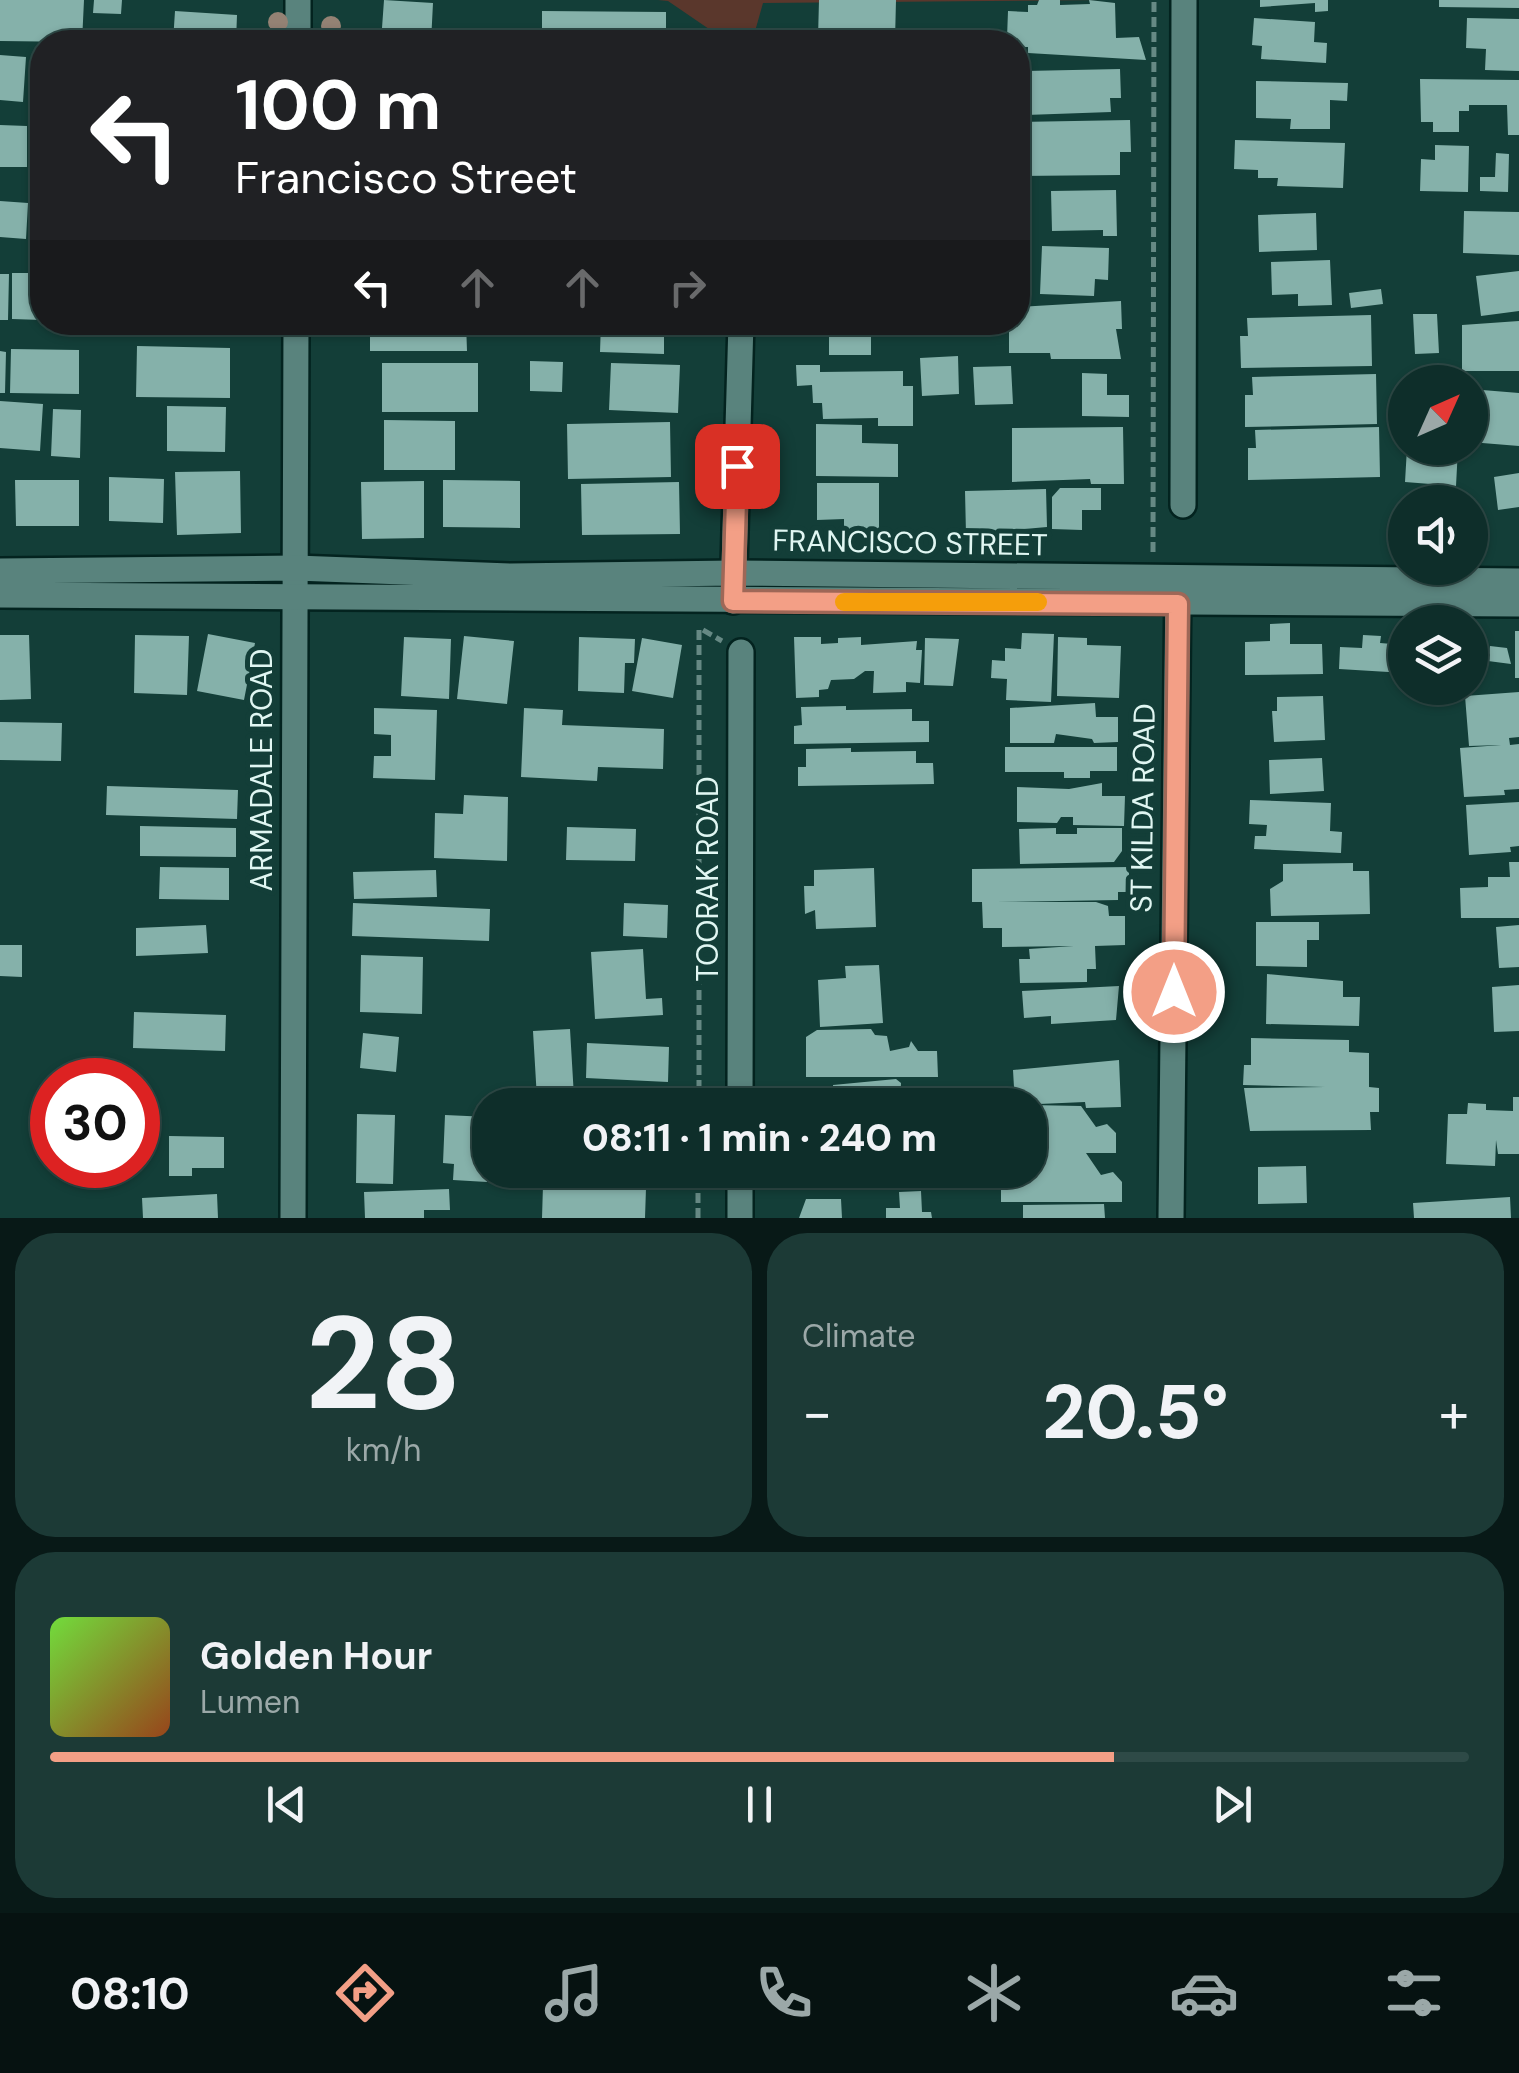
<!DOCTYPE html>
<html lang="en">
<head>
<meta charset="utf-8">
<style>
	body { margin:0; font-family:"DM Sans",sans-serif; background:#1c3a36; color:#f1f3f6; height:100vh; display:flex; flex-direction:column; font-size:38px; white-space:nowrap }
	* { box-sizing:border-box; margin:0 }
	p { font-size:32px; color:#9ba8a8 }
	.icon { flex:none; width:55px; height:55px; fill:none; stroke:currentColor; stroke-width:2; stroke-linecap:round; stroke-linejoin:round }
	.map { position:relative; height:1218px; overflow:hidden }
	.sheet { display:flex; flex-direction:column; gap:15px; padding:15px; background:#081917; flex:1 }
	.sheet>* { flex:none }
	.top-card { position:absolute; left:30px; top:30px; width:1000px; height:305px; border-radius:40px; box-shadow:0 2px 8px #0004,0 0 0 2px #2e4a47; background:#202124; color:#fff; overflow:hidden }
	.needle { width:65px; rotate:45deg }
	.controls { position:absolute; left:1388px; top:365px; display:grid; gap:20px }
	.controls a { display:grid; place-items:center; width:100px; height:100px; border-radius:50%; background:#0e2e2a; box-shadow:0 2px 8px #0004,0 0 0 2px #2e4a47; font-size:50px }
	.speed { position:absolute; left:30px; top:1058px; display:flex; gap:20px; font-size:50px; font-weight:700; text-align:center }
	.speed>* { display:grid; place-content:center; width:130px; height:130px; border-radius:50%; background:#0e2e2a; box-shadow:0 2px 8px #0004,0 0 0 2px #2e4a47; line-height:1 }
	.speed .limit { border:15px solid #d22; background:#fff; color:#111 }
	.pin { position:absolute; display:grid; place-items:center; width:85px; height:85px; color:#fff; margin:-42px; border-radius:20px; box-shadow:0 5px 15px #0006 }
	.me { position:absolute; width:110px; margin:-55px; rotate:0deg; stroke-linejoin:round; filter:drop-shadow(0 0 8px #0008) }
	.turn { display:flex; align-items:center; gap:35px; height:210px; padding:0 40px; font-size:45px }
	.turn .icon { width:130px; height:130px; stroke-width:2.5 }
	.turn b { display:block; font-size:70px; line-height:85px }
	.lanes { display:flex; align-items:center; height:95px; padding:0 40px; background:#0003; justify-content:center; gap:50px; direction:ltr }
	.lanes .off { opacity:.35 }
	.big { font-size:75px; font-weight:800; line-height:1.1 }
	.sheet .tile { flex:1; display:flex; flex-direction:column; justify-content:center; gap:15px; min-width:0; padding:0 35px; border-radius:40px; background:#1c3a36 }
	.sheet .dial { align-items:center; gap:0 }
	.dial b { font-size:130px; line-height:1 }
	.song { display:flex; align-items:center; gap:30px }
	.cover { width:120px; height:120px; border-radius:15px; background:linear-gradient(135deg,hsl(100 70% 55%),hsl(20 70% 35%)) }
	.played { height:10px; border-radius:5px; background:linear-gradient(90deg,#f39f86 75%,#2e4a47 75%) }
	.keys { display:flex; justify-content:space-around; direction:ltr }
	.heat { display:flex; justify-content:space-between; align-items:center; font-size:55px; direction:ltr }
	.sheet .tiles { flex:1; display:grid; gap:15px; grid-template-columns:1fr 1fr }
	.tile:last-child { grid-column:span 2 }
	.trip { position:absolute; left:472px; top:1088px; width:575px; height:100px; border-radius:40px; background:#0e2e2a; box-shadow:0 2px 8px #0004,0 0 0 2px #2e4a47; font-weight:800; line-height:100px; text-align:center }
	.dock { display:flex; height:160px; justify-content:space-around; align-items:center; background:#061211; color:#9ba8a8 }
	.dock .icon { width:70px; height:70px }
	.dock .selected { color:#f39f86 }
	.dock b { font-size:45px; color:#f1f3f6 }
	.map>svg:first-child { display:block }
	.green { fill:#5a372c }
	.building { fill:#85b1aa }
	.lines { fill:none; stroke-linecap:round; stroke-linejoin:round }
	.street-casing { stroke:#03231f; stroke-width:30 }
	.secondary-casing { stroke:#03231f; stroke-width:30 }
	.path { stroke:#668984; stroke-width:5; stroke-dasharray:10 5; stroke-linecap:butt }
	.street { stroke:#59837d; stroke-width:25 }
	.secondary { stroke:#59837d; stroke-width:25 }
	.tree { fill:#948274 }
	.route-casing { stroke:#9e6757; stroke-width:25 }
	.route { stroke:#f39f86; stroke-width:18 }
	.slow { stroke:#f59e0b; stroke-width:18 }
	.labels { text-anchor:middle; stroke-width:10; stroke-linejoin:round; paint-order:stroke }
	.street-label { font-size:30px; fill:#e0f6f2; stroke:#133e38 }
</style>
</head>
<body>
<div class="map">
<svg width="1519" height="1218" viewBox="0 0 1519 1218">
	<rect width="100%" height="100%" fill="#133e38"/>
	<path class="green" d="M658,0H1102L763,3L752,42H728L668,1Z"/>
	<path class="building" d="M0,0H84L82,42L0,41Z
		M94,0H122L121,14L93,13Z
		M384,0L433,3L431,42H381Z
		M819,0H896L895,40L826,42V38H818Z
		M1039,0H1060V5L1090,4L1089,0L1115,3L1116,38L1139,37L1146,60L1028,53V47H1018L1016,38H1007L1008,11L1028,12V5H1037Z
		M1260,0H1328V11L1315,12V3L1260,7Z
		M1439,0H1519V8L1439,7Z
		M175,11L237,15L236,42H173Z
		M542,11L666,12V42H542Z
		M1254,18L1315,22L1314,42L1327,43L1326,63L1261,59L1262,46L1252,45Z
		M1467,18L1519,19V71L1485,70L1486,49L1466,48Z
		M0,55L26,57L23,102L0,100Z
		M35,58H42V118H34Z
		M1120,69L1121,98H1110L1111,112L1026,115L1025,71Z
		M1420,79L1519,80V135H1508L1507,105H1469V111H1459V132H1433V122H1421Z
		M1256,81L1348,83L1347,101L1330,100V129H1290L1291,119L1256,118Z
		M1130,120L1131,152H1120V175L1018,176V122Z
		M0,125L27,126V167H0Z
		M33,140L42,141V176H33Z
		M1235,140L1345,143L1343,188L1277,186L1278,178H1258V170L1234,169Z
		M1435,145L1469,146L1468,192L1420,191L1421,159L1435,160Z
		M1496,153L1509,154L1508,192L1480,191V177H1495Z
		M1116,190L1117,236H1103V230L1052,231L1051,191Z
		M0,201L28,203L26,239L0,237Z
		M1464,211L1519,212V255L1463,253Z
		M1316,213L1317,250L1259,252L1258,215Z
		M1042,246L1109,248L1108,280L1095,279L1094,296L1040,294Z
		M1330,260L1332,305L1298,306V294L1272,295L1271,262Z
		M1519,271V311L1481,316L1476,276Z
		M12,273H42V320L12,319Z
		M0,274H9L8,320H0Z
		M1381,289L1383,304L1351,308L1349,293Z
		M1121,301L1122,329H1116L1121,359H1051L1050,353H1009V322H1018V307Z
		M1413,314H1437L1439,353L1415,354Z
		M1371,315L1372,366L1241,368L1240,336H1248L1247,318Z
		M1519,321V371H1462V325Z
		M198,322H233V328L197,327Z
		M370,322H466L467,351H370Z
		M601,322H664V354L600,352Z
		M823,322H871V355H829V334H823Z
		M137,346L230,348V398L136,397Z
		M11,349L79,350V394L10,393Z
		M0,351L6,352L5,393H0Z
		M958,356L959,394L922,396L920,358Z
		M530,361L563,362L562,392L530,391Z
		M382,363H478V412H382Z
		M611,363L680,365L678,413L609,410Z
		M796,365H820V372L903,371V386H913V426H878V418L823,419L822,403H813L812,385L797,386Z
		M1011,366L1013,404L975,405L973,367Z
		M1082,373L1107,374V395H1129V417L1082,416Z
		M1376,374L1377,424L1245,427V395H1253L1252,377Z
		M1470,389L1519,393V446L1470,442Z
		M0,401L43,404L40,451L0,448Z
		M167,406L226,407L225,452L167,451Z
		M53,409L81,410L80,458L51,456Z
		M384,420L455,421V470H384Z
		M670,422L671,477L568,479L567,424Z
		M816,424L862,425V443L898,444V477L816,476Z
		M1123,427L1124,484H1091L1090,479L1012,482V428Z
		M1379,427L1380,477L1248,480V448H1256L1255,430Z
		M1407,448H1458L1456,486L1405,482Z
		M240,471L241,533L177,535L175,472Z
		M1519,473V507L1498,510L1494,477Z
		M109,477L164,479L163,523L109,521Z
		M15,480H79V526H16Z
		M443,480L520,481V528L443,527Z
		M424,481V538L362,539L361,482Z
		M679,482L680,534L582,535L581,484Z
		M817,483H879V538H844V519L817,520Z
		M1060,488H1101V510H1082V530L1052,529V497Z
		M1046,489L1047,527L966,534L965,491Z
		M1290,623V644H1322L1323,674L1245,675V642L1270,641V624Z
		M1515,631H1519V678H1515Z
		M1022,633L1054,634L1051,702L1006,700L1007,679L991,678L992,660L1005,661V648L1021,649Z
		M208,634L255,643L244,700L197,691Z
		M0,635H29L31,699L0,700Z
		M135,635L189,636L187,695L134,693Z
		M1363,635L1381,636L1380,643L1405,645V673L1339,669L1340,647L1362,648Z
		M464,636L514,641L507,704L457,699Z
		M404,637L451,639L449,699L401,696Z
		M579,637L635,639L634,663H625L624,693L578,691Z
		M794,637H821V644L838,643V638L861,637V645L917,641L916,650H922L920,683L906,682V692L873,693L874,671H865L854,679L831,680L828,689L819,690V697L796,698Z
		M1058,637L1087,638V645L1121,646L1119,698L1057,696Z
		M642,638L682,645L673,698L632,691Z
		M925,638L959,639L953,686L924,685Z
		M1490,646L1507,648L1511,664L1488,661Z
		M1519,692V737L1509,738L1510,745L1519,744V789L1504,790L1505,795L1464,797L1460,748L1501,745L1469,746L1465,696Z
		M1323,696L1325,740L1274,742L1272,711H1277V697Z
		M1095,703L1096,717H1118V742L1094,743L1092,739L1056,734L1054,743H1010V708Z
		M846,706V710L912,709V721H929V742L794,744V726L802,725L801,707Z
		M374,708L437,710L435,780L373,778L374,756H391V735L374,734Z
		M524,708L563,710L562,725L664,729L663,769L598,767L597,781L521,777Z
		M0,722L62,723L61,761L0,760Z
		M1005,747H1117V771H1090V778H1064V772H1005Z
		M851,748V752L916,751V763H933L934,784L798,786V767H806V749Z
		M1322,758L1324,791L1270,794L1269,760Z
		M1102,783V796H1125L1124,826L1073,825V817H1061L1057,823L1017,822V787L1069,789Z
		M107,786L238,790L237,819L106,815Z
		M464,795L508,797L507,861L434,858L435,813L463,814Z
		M1250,800L1331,803L1330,831L1342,832L1341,853L1254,849L1255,836H1266L1267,825L1249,824Z
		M1519,802V846L1510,847L1511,852L1469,855L1466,805Z
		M140,826L236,828V857L140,856Z
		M567,827L636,829L635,861L566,860Z
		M1056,828V834H1077V828H1122V851L1114,862L1020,864L1019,829Z
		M1509,862H1519V918H1461L1460,888L1488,887V877H1510Z
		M1353,863V871H1369L1370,914L1271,916L1270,889L1283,881V864Z
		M160,867L229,868V900L159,899Z
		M1129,867V892H1118V900L996,902H1096L1108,906L1109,916H1125V945L1095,946L1096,969H1087V982L1020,983L1019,959H1030L1029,949L1074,946L1002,947V928H983L982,902H972V869Z
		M874,868L876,927L816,929L815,910L805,914L804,886H814V870Z
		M436,870L437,897L354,899L353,872Z
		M353,903L490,909L489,941L352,936Z
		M624,903L668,905L667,938L623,936Z
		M1256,922H1319V940H1307V967L1256,966Z
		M206,925L208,953L136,956V928Z
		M1519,925V967L1499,968L1496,927Z
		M0,945H22V977L0,976Z
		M643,949L646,999L662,998L663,1015L595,1019L591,952Z
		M361,955L423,957L422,1014L360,1012Z
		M879,965L883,1023L820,1027L818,980L846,978L845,966Z
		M1267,974L1343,981V997H1360L1359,1026L1266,1024Z
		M1519,985V1031L1494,1032L1492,987Z
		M1119,986L1116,1020L1051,1024V1016L1024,1018L1022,991Z
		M134,1012L226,1015L225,1051L133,1048Z
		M570,1029L574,1097L537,1099L533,1031Z
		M871,1029L875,1035L887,1036L890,1051L909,1047L911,1041L918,1051H937L938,1077H806V1037L817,1030Z
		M363,1033L399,1037L396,1072L360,1068Z
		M1251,1038L1349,1040V1052L1369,1053V1087L1379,1088V1112H1370L1371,1130L1250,1131L1244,1088L1325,1087L1243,1085L1244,1065H1251Z
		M587,1043L669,1047L668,1082L586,1078Z
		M1119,1060L1121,1107L1086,1108L1085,1102L1015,1105L1013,1070Z
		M896,1079L901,1083L900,1105H834L833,1085Z
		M1513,1097H1519V1154H1498L1496,1140L1495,1166L1446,1164L1448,1114H1467L1468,1103L1486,1104V1110L1513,1111Z
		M1030,1105L1081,1106L1096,1127L1107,1124L1116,1133V1153H1086L1101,1175L1113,1172L1122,1182V1202H1001V1170H1030Z
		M357,1114L395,1115L393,1184L356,1183Z
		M445,1115L489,1117L487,1182L453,1180L454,1164L443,1163Z
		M169,1136L224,1137V1168H192V1176H169Z
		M1306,1166L1307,1203L1258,1204V1167Z
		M802,1170H910V1177L849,1175L847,1180L833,1182L830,1189L802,1188Z
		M543,1185L646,1188L645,1218H542Z
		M449,1189L450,1210H424V1218H365L364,1192Z
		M921,1191L922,1212H931L932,1218H886V1208H900L899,1192Z
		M217,1194L218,1218H143L142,1198Z
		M1510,1197L1511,1218H1414L1413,1203Z
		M806,1199H841L842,1218H799Z
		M1104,1204L1105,1218H1023V1205Z"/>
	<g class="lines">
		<g class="street-casing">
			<path id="street" d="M298,42V0
				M1183,505L1184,0
				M733,601L741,322
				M740,1105L741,652
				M293,1218L296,322
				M740,1218V1170
				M1171,1218L1178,583"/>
		</g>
		<g class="secondary-casing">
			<path id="secondary" d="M0,571L296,568L511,576L734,573L1519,581
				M0,595L1519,604"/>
		</g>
		<path class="path" d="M1153,552L1154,0
			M703,630L722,641
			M699,1105V626
			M698,1218V1170"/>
		<use href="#street" class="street"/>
		<use href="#secondary" class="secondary"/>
	</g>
	<g class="tree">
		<circle cx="278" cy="22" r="10"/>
		<circle cx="331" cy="26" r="10"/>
	</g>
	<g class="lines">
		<g class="route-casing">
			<path id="route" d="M737,466L733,601L1178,604L1174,992"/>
		</g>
		<use href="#route" class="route"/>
		<path class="slow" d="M844,602H1038"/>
	</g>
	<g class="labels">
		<g class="street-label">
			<text transform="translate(910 543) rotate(1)" y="10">FRANCISCO STREET</text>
			<text transform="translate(262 770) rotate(-90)" y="10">ARMADALE ROAD</text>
			<text transform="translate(1143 808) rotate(-89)" y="10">ST KILDA ROAD</text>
			<text transform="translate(708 879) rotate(-90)" y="10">TOORAK ROAD</text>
		</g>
	</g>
</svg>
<div class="controls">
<a><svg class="needle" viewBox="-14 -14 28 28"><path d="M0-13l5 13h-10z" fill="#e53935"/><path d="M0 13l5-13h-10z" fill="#9ba8a8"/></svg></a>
<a><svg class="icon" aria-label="sound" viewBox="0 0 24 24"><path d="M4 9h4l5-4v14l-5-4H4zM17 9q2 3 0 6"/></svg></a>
<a><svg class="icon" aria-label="layers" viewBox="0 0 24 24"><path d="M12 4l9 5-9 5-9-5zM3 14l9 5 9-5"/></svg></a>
</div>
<div class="speed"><div class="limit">30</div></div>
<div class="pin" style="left:737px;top:466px;background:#d93025"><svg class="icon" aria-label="arrive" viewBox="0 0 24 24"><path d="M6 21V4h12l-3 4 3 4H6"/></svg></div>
<svg class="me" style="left:1174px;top:992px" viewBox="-20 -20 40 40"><circle r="17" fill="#f39f86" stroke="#fff" stroke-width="3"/><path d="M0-11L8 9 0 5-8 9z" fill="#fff"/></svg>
<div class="trip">08:11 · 1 min · 240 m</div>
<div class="top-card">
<div class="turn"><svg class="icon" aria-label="left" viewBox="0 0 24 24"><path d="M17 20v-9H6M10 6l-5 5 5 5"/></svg><div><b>100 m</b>Francisco Street</div></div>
<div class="lanes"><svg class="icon" aria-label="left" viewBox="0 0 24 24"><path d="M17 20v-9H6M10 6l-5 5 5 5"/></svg><svg class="icon off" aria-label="ahead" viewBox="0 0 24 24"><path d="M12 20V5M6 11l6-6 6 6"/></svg><svg class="icon off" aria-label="ahead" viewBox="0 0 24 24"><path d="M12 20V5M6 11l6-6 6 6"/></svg><svg class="icon off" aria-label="right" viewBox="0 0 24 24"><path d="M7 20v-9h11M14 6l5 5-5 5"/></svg></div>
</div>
</div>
<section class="sheet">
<div class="tiles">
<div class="tile dial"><b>28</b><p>km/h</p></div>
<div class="tile"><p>Climate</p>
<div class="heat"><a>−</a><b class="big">20.5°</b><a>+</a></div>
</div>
<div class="tile">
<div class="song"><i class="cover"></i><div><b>Golden Hour</b><p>Lumen</p></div></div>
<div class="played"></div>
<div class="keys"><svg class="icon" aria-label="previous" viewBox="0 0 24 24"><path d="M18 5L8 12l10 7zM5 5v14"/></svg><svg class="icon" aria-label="pause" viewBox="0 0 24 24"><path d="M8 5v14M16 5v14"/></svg><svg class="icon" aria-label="next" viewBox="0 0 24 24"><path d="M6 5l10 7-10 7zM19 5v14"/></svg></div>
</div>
</div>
</section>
<nav class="dock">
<b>08:10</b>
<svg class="icon selected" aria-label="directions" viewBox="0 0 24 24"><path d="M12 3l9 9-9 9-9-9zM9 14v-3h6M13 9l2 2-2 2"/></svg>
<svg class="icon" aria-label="music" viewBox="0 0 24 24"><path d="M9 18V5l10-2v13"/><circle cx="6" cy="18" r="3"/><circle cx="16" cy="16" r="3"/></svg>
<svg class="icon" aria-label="phone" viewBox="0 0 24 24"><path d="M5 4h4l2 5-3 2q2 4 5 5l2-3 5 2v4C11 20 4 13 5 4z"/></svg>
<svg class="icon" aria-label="climate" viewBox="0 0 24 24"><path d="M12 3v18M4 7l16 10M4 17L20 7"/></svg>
<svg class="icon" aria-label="car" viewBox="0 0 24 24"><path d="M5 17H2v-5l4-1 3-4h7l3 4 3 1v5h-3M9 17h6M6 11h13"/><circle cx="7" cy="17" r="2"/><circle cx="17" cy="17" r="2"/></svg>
<svg class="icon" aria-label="filters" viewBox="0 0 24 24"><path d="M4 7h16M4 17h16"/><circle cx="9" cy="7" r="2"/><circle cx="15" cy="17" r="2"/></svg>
</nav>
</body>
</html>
